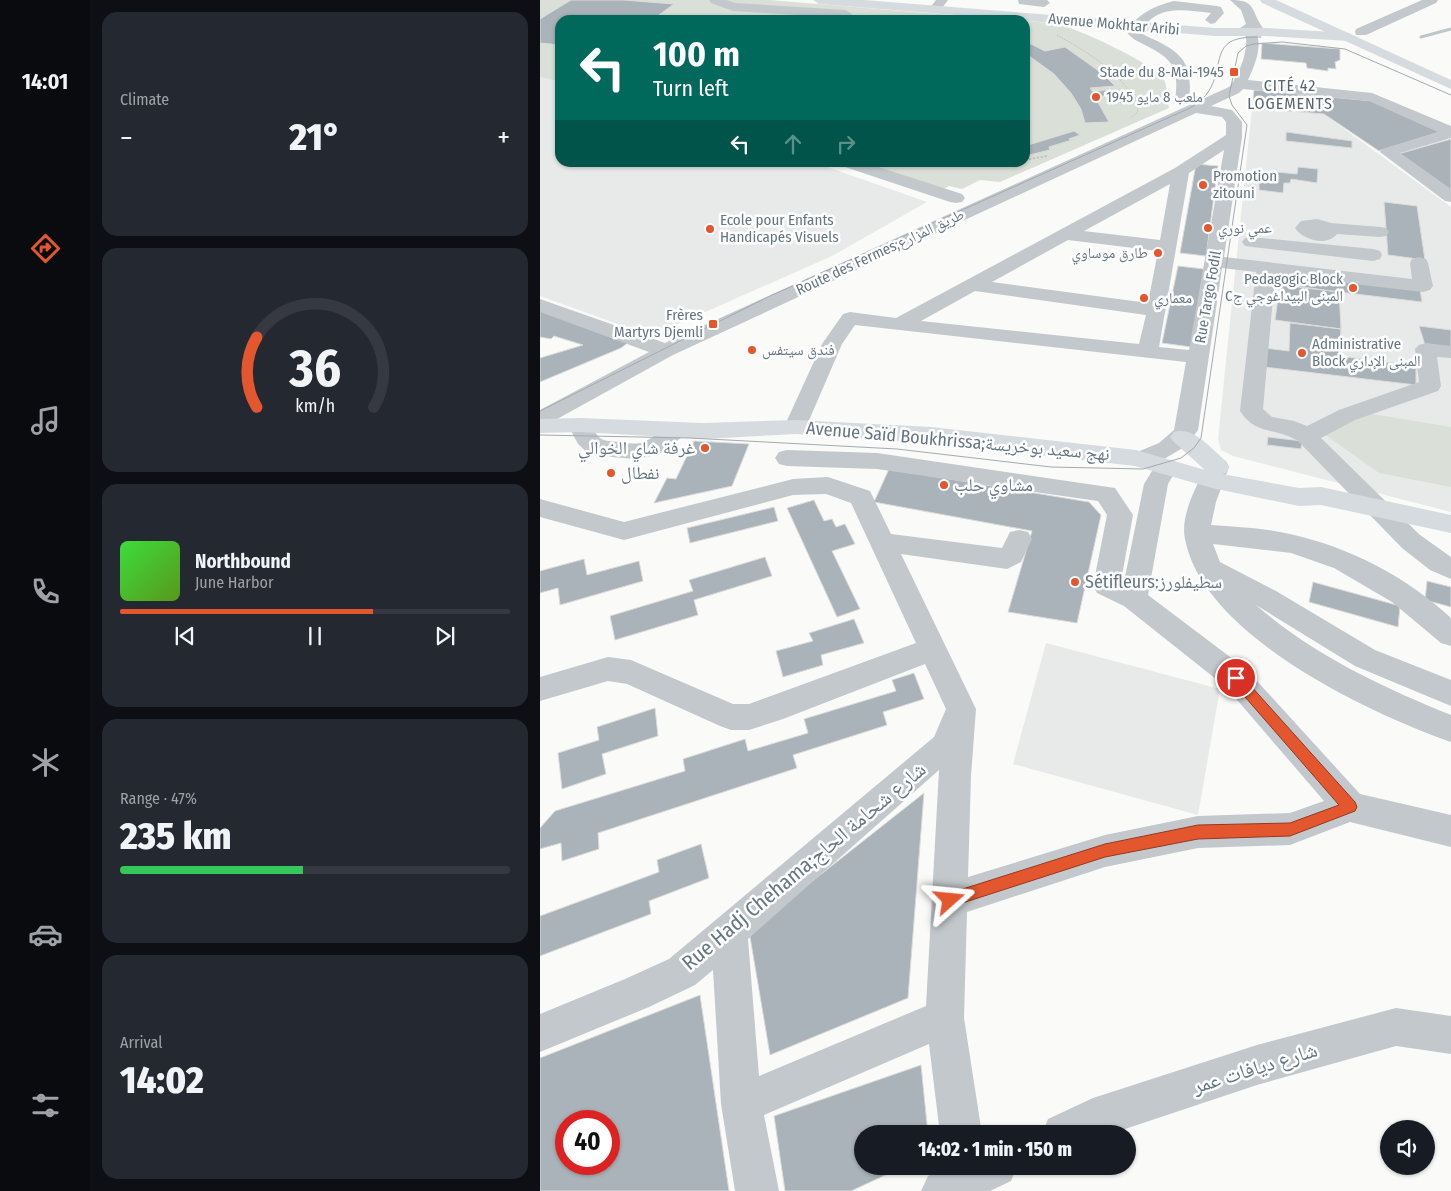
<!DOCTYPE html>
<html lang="en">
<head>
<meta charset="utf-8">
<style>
	body { margin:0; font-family:"Fira Sans Condensed","Noto Naskh Arabic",sans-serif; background:#242831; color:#f1f3f6; height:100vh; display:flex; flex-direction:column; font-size:19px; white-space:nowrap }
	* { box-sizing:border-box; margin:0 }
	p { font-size:16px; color:#9ea1a6 }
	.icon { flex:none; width:28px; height:28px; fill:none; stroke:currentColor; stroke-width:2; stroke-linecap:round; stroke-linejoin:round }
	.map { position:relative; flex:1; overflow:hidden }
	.panel { display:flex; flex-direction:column; gap:12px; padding:12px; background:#0d0f14; width:450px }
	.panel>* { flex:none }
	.top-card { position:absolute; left:15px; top:15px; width:475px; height:152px; border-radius:15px; box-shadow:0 1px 4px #0004; background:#00695c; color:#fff; overflow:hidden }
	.controls { position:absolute; left:840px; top:1120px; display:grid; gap:10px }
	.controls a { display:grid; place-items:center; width:55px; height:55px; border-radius:50%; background:#171b24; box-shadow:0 1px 4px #0004; font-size:25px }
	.speed { position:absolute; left:15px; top:1110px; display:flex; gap:10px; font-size:25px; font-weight:700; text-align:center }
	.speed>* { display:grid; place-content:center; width:65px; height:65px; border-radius:50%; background:#171b24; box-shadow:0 1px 4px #0004; line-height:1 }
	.speed .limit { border:8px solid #d22; background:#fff; color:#111 }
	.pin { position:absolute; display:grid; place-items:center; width:42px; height:42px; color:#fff; margin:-21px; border:2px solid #fff; border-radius:50%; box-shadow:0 1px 5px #0007 }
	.me { position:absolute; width:55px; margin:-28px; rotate:72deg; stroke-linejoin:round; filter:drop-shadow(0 0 4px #0008) }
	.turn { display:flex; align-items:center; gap:18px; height:105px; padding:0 15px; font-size:22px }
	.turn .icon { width:65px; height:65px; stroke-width:2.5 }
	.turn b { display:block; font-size:35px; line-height:42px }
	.lanes { display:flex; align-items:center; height:48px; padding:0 15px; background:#0003; justify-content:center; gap:25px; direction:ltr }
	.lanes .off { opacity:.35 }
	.big { font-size:38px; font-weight:800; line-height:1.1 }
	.panel .card { flex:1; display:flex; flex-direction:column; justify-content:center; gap:8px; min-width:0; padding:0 18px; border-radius:15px; background:#242831 }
	.panel .dial { align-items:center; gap:0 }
	.dial svg { height:130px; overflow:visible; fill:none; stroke:#363941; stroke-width:7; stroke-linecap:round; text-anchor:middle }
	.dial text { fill:#f1f3f6; stroke:none }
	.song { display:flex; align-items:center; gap:15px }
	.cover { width:60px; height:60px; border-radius:8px; background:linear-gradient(135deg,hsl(120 70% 55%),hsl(90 70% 35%)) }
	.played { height:5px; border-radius:2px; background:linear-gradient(90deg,#e4572e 65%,#363941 65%) }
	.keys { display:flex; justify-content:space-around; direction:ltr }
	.heat { display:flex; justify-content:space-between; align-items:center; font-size:28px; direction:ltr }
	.charge { height:8px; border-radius:4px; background:linear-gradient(90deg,#34c759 47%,#363941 0) }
	.trip { position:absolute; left:314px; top:1125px; width:282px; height:50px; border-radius:25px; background:#171b24; box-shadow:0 1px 4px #0004; font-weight:800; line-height:50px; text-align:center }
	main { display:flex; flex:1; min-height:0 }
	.dock { display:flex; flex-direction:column; width:90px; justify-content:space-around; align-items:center; background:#090b0e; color:#9ea1a6 }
	.dock .icon { width:35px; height:35px }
	.dock .active { color:#e4572e }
	.dock b { font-size:22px; color:#f1f3f6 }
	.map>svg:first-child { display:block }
	.built { fill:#e8e9e9 }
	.green { fill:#dadfd7 }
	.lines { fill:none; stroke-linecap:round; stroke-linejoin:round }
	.stream { stroke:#bbc7cb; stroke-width:3 }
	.building { fill:#aab3b9; stroke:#dcdcda; fill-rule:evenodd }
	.path-far1 { stroke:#bbbfc2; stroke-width:1; stroke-dasharray:1 1; stroke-linecap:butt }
	.path { stroke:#bbbfc2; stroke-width:2; stroke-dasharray:2 2; stroke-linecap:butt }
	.minor { fill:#c3c8cc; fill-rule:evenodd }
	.major { fill:#d6dbdf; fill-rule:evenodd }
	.highway { fill:#d6dbdf; fill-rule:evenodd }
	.tram { stroke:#a2aab0; stroke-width:1 }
	.route { fill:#e4572e; stroke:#94391e }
	.poi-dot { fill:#e4572e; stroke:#fff; stroke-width:2 }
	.labels { text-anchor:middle; stroke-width:5; stroke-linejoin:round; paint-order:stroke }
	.far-street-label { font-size:15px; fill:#657683; stroke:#fff }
	.far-poi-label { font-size:15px; fill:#657683; stroke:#fff; text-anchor:start }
	.far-neighbourhood-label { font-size:16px; letter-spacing:1px; fill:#57646e; stroke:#fff }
	.street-label { font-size:18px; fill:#657683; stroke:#fff }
	.poi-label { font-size:18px; fill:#657683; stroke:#fff; text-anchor:start }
	.near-street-label { font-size:21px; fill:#657683; stroke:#fff }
</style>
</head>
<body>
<main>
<nav class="dock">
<b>14:01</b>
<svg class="icon active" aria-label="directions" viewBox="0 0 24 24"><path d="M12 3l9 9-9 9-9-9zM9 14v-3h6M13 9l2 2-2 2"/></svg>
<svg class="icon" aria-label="music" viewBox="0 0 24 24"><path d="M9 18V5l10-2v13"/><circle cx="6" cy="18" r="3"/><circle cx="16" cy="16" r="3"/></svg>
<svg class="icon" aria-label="phone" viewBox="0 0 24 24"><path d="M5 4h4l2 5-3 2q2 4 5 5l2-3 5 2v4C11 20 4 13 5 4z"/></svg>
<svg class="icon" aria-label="climate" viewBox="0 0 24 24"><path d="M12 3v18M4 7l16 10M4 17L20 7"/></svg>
<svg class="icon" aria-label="car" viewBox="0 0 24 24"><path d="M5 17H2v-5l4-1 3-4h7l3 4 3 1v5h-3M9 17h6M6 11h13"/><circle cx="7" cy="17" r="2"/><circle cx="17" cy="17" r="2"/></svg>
<svg class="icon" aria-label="filters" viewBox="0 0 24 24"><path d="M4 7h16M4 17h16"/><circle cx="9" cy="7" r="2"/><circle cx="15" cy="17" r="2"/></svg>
</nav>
<section class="panel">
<div class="card"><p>Climate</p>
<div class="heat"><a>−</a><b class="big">21°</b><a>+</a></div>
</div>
<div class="card dial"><svg viewBox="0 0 100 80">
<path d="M14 69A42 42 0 1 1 86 69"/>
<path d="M14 69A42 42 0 0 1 14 26" stroke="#e4572e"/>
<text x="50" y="56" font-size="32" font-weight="700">36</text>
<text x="50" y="72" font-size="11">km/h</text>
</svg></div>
<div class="card">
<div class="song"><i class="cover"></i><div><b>Northbound</b><p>June Harbor</p></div></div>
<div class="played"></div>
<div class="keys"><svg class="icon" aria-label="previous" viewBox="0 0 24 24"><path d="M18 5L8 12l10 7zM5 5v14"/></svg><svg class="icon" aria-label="pause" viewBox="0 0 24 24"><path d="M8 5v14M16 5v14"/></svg><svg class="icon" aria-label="next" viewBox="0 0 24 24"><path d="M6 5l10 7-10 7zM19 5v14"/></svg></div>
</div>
<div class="card"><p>Range · 47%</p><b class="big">235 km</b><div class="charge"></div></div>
<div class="card"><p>Arrival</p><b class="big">14:02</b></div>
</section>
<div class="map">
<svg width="911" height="1191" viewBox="0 0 911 1191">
	<rect width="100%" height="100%" fill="#fafaf8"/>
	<path class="built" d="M0,77L20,82V162L276,163L387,202L292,256L111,336L0,296Z
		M712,108L784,114L911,207V512L693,456L681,450L678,439Z
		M506,643L680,689L658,815L473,764Z"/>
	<path class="green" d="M0,0H229L472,20H20V82L0,77Z
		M485,21C495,22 506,22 516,24C535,27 612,63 623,78C628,86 627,99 629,108L460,182L440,180L422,189L409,186L402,190L315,163L485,162Z
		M826,413L911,427V487L839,473L784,434Z"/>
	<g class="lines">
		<path class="stream" d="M881,37L911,29"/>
	</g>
	<path class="building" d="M31,0H83L134,4L112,20H20V45L0,43V19Z
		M485,41L505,51L525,47L563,74L575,86L550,88L553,92L565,90L569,95L555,97L569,122L545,123L541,109L531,93L514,74L485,53Z
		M722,43L800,49V60L795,62L796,69L788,68V71L767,68L766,63L721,59Z
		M714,90L833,101L900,132L839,151L784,114L712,108Z
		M534,131L540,135L529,139L532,140L509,147L510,150L485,156V146Z
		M746,132L812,141V148L746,141Z
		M911,139V191L858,154Z
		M656,164L678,166L666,256L640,253Z
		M758,167L778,169L777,183L751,179L750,183H744L743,193L719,190V175L737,176V172L757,174Z
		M844,202L877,206L885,260L848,255Z
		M638,266L664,269L651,347L622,343Z
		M749,276L880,289L882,302L749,286Z
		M740,284L799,292L801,329L735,320Z
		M0,308L90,341L81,348L0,382V358L43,345L14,336L11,339L0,337Z
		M750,323L801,329L799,356L876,366V385L724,367L725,348L749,351Z
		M879,326L911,330V348L885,345Z
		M728,437L762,441L761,449L727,445Z
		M154,441L209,444L192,486L114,503L127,478L136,479Z
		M349,469L549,502L561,515L537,623L468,612L492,531L334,502Z
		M274,500L284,521L292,519L296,527L305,524L315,544L292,551L320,609L297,617L247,508Z
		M234,507L238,521L150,543L147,528Z
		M225,557L232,576L154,600L158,615L75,640L70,616L153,591L149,580Z
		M44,559L47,575L99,561L103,581L20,605L18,588L0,593V571Z
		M887,581L911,587V607L885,600Z
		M773,582L860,606L858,627L769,602Z
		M314,619L324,643L281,655L283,665L243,677L236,651L273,641L269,633Z
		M374,673L384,699L343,712L347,725L253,755L257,768L58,833L59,849L22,861L21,843L0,849V828L15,811L145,771L143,759L205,739L208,751L268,733L264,719L356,691L352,680Z
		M115,708L118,736L62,754L66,774L22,789L18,753L59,740L57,727Z
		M384,793L368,998L230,1055L209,931Z
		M161,844L169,878L109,901L111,914L0,956V916L119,872L117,860Z
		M160,995L189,1191H0V1058ZM26,1121H69V1164H26Z
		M381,1065L388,1134H322V1166H365L311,1191H245L234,1116Z"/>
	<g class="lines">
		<path class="path-far1" d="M517,35C549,53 580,72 599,105L597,113L590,118"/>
		<path class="path" d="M485,160L507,156
			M398,162L423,165L463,162"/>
		<path class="minor" d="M169,0H186L195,3L306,10L312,14L306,18L193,11L171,3Z
			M396,0H408L399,12L395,13L389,9Z
			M478,0H507L510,3L504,7L479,4Z
			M690,0C717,0 710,10 723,28L721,31H715C724,45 714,67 708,80L832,93L911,126V138L860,153L911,189V202L905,201L840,152L842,149L898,132L829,101L703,89L699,93L671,106L692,110L702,122V137L684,257L872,279L870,263L872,259L879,257L886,259L888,263L893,286L890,290L883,292L735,275L723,409L732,417L754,421L767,426L799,410L879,382L875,349L879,345L886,343L911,346V358L897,357L901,386L898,391L815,420L781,438L880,535L911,557V579L890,570L862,548L758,441C736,427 716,436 700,411L716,272L682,268L658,430L646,446L624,459L635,461L638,467L628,484L608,595L706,669L820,794L911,815V847L810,822L750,845L658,848L565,867L427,912L424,1018L442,1134H400L389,1044L224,1115L239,1191H195L181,1104L173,970L155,985L109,1007L0,1052V1014L85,979L129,959L394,737L406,709L385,664L243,719L209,730H191L180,726L87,684L68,681L0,701V677L68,657L91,660L193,704H209L376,643L311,503L286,494L253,495L84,540L0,517V499L84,522L253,479L288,477L330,491L351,534L462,548L470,532L479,530L488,532L492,539L481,562L467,569L361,554L436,709L431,776L428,877L565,835L658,816L750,813L784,801L686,687L584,606L557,593L553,586L567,515L558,501L337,469L247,466L239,464L235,458L239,452L247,450L337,453L575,488L593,515L581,581L584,582L604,484L617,463L603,467L595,465L591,459L595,453L619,443L634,430L646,362L315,325L302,344L264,432L256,434L248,432L244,427L282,344L303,314L310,312L356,318L635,168L686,135V122L682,117L656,113L133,355L8,424L0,426V410L109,352L0,312V299L125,343L689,87C698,77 708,52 706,38C705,34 702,31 700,28L706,24L701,10ZM684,150L649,350L619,347L649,173ZM630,184L620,240L544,231ZM528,240L618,251L608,303L452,282ZM435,291L606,315L599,344L381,321ZM399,770L386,1006L219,1076L208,939Z
			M882,0H898L896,3L826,35H816L815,32L816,29Z
			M634,1L677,6L681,7L684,13L675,23L671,24L665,20L671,13C643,10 617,4 600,32C606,37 614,39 621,43C648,57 652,71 649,101L647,104H637L635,101C639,69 635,60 605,45C597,41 592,39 587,32C597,14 614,6 634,1Z
			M297,162H323L422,194L425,198L422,202L416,203L410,202L299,165Z
			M777,219L791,223L840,227L846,228L849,232L846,236L840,237L797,234C787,247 763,240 755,228L761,221Z
			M711,237L833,249L840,251L842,255L840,259L833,261L705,246L702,242L705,238Z
			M40,418L48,420C60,439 56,441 81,442C88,443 97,445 104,442C120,435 127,419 146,424L150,429L146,434L118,455L94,459L50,455L38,444L28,425L32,420Z
			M677,459L686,461L689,467L676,502L671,525C697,527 724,528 750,534C809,547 867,577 911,618V646L901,643L852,602L794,568L751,553L673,544L680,562L736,591L835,650L911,680V706L815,666L716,605C773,655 842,687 911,715V742C828,713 663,635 645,539C640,515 656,489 665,467L668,461Z
			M856,1008L911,1016V1054L856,1046L717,1085L570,1134H502L508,1119L553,1098L717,1045Z
			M408,1166H477L471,1181L450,1191H381L388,1176Z"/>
		<path class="major" d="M273,0H324L675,28H726L809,33L815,37L809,41L726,36H675L279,4Z
			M40,418L163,423L256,420L391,427L596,450L665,470L634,442L630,437L634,432C654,426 671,449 686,461L689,467L686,473L682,474L759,488L781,487L911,515V533L781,505L759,506L672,488L595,466L391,443L256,434L163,439L40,432L0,433V419Z"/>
		<path class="highway" d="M720,0H736L911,80V89L722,3Z"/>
		<path class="tram" d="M0,411L230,296L650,108C687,87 670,55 690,42C699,37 711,37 721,37
			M0,435L150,438L357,449L511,467L603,469L641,458L654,448L661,438L707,125L692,105L689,96L698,53L706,46L714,44L742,42L805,49L911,95"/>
	</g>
	<path class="route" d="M696,673L701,675L815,802L817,807L815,811L750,836L658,839L565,857L410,907L405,905L403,900L405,895L410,893L565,844L658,825L750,823L799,805L692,682L690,678L692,675Z"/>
	<g class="poi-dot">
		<rect x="689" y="67" width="10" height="10" rx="2.5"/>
		<circle cx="556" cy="97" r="5"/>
		<circle cx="663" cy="185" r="5"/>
		<circle cx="668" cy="228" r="5"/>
		<circle cx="170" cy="229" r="5"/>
		<circle cx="618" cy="253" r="5"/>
		<circle cx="813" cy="288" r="5"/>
		<circle cx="604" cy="298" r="5"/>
		<rect x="168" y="319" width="10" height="10" rx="2.5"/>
		<circle cx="212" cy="350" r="5"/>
		<circle cx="762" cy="353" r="5"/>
		<circle cx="165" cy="448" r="5"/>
		<circle cx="71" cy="473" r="5"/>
		<circle cx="404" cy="485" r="5"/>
		<circle cx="535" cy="582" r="5"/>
	</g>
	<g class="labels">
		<g class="far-street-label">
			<text transform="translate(574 24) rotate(5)" y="5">Avenue Mokhtar Aribi</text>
			<text transform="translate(340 252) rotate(-25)" y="5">Route des Fermes;طريق المزارع</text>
			<text transform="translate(668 297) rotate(-80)" y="5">Rue Targo Fodil</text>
		</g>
		<g class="far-poi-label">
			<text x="684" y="77" text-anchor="end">Stade du 8-Mai-1945</text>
			<text x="566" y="102">ملعب 8 مايو 1945</text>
			<text x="673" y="181">Promotion<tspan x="673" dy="17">zitouni</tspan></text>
			<text x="180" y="225">Ecole pour Enfants<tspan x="180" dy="17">Handicapés Visuels</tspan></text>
			<text x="678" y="233">عمي نوري</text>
			<text x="608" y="258" text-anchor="end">طارق موساوي</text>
			<text x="803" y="284" text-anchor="end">Pedagogic Block<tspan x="803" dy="17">Cالمبنى البيداغوجي ج</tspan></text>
			<text x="614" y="303">معماري</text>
			<text x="163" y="320" text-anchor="end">Frères<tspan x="163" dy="17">Martyrs Djemli</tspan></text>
			<text x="772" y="349">Administrative<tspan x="772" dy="17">Block المبنى الإداري</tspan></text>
			<text x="222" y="355">فندق سيتفس</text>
		</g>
		<g class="far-neighbourhood-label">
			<text x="750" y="91">CITÉ 42<tspan x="750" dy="18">LOGEMENTS</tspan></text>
		</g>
		<g class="street-label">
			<text transform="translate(418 441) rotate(5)" y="6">Avenue Saïd Boukhrissa;نهج سعيد بوخريسة</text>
		</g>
		<g class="poi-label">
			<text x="155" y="454" text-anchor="end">غرفة شاي الخوالي</text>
			<text x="81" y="479">نفطال</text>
			<text x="414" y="491">مشاوي حلب</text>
			<text x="545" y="588">Sétifleurs;سطيفلورز</text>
		</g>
		<g class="near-street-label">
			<text transform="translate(264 866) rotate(-40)" y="7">Rue Hadj Chehama;شارع شحامة الحاج</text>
			<text transform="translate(715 1068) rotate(-17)" y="7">شارع ديافات عمر</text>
		</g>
	</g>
</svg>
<div class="controls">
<a><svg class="icon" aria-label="sound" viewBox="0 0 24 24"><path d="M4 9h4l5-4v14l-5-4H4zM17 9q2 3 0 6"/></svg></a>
</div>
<div class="speed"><div class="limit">40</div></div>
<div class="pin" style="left:696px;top:678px;background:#d93025"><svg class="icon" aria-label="arrive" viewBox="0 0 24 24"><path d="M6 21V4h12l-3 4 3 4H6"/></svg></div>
<svg class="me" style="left:410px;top:900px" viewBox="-20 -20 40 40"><path d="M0-17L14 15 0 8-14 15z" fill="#e4572e" stroke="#fff" stroke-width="4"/></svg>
<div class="trip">14:02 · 1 min · 150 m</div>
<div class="top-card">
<div class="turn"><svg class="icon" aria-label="left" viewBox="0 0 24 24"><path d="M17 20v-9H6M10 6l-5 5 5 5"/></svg><div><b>100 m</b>Turn left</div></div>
<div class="lanes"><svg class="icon" aria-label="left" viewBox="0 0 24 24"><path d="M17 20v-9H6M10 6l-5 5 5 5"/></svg><svg class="icon off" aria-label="ahead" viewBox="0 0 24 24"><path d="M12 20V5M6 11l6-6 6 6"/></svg><svg class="icon off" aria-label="right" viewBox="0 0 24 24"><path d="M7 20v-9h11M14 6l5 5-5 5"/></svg></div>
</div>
</div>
</main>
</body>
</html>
